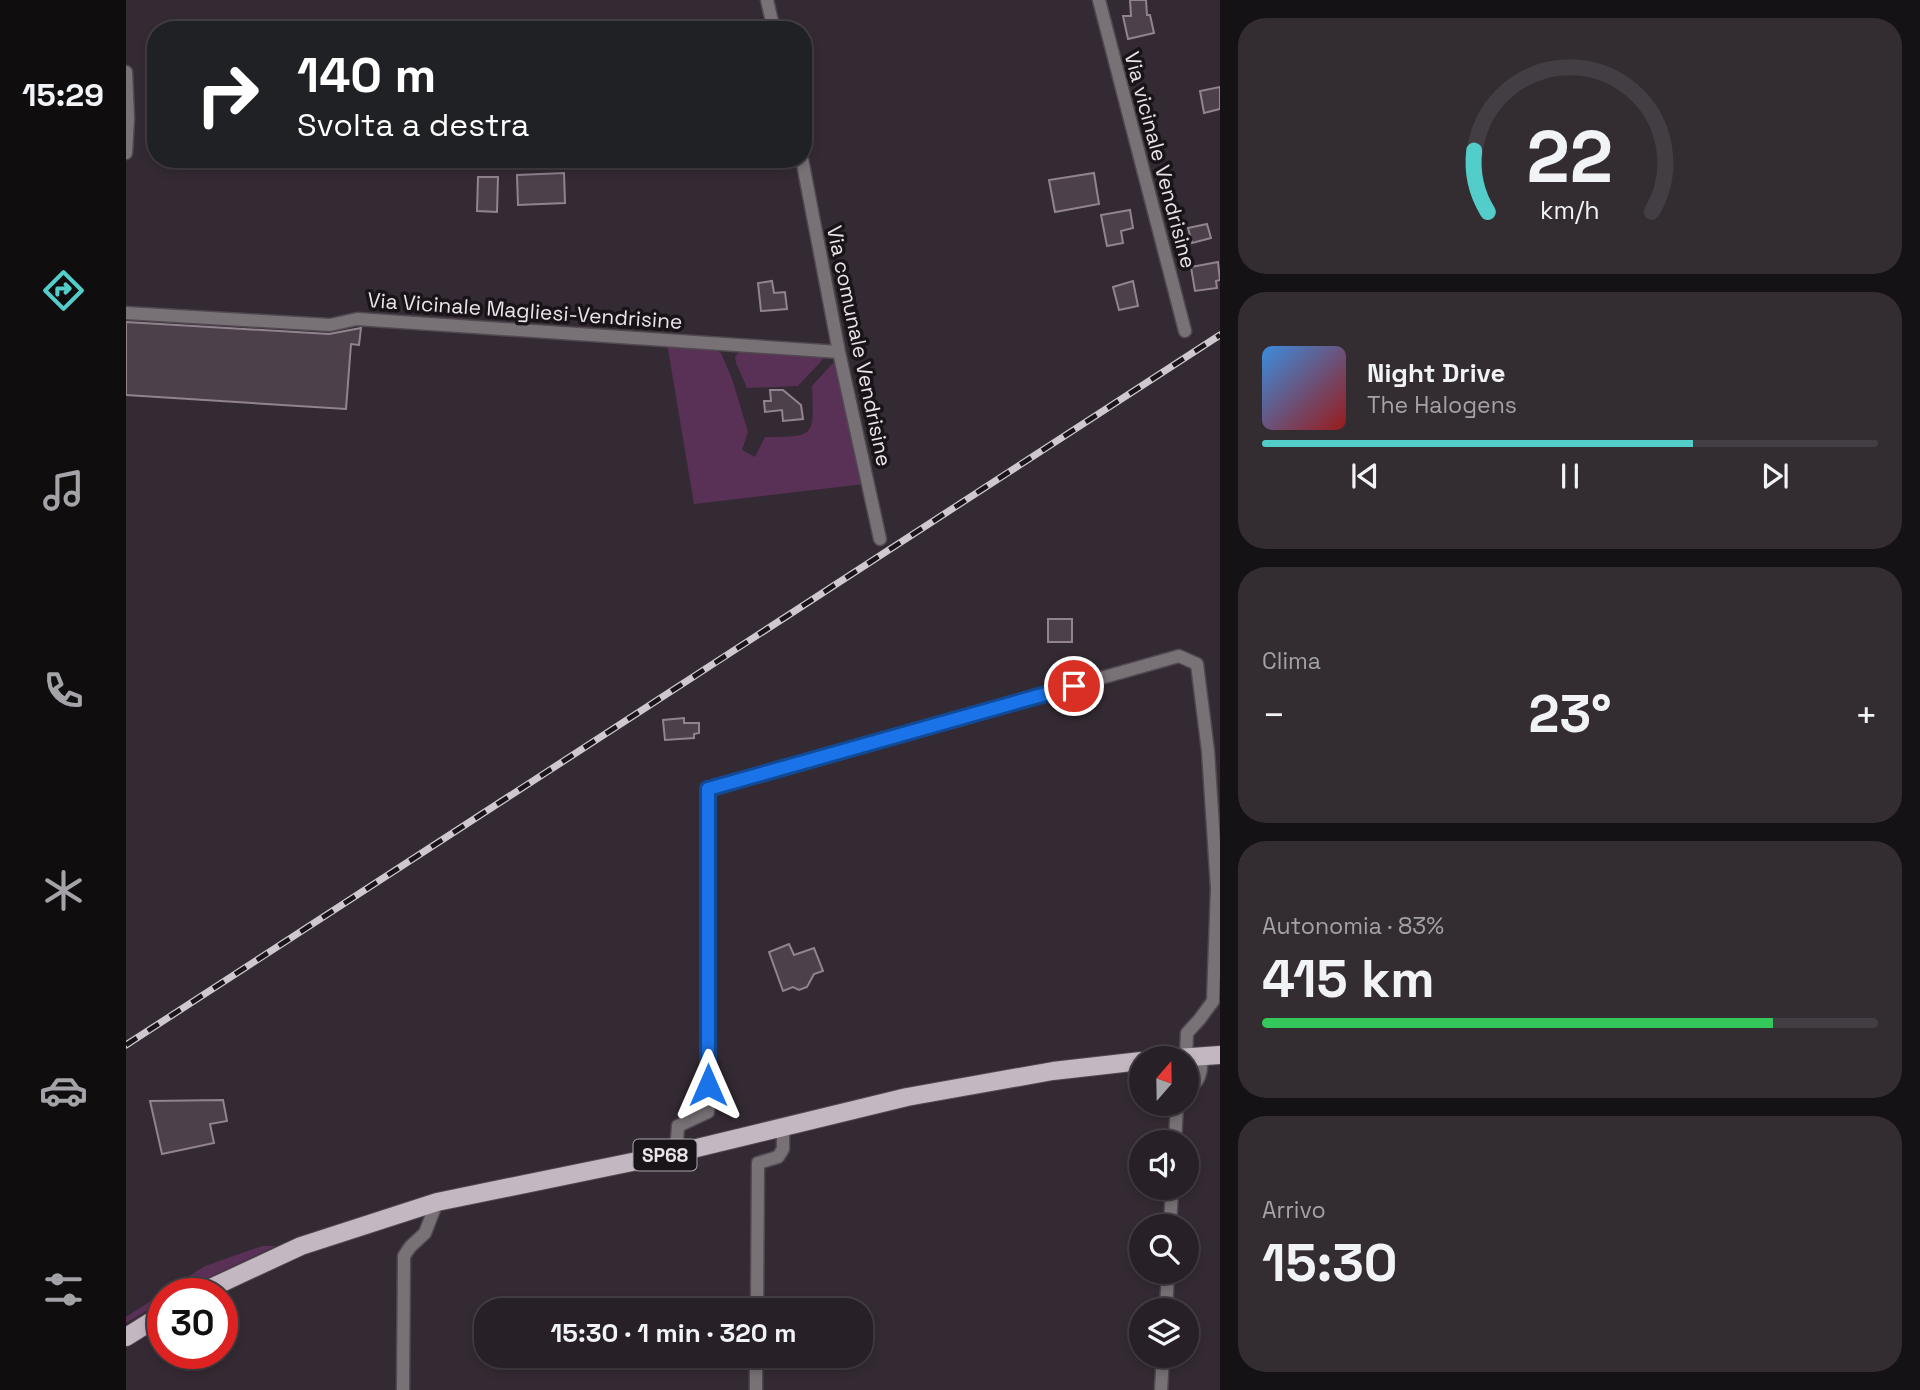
<!DOCTYPE html>
<html lang="it">
<head>
<meta charset="utf-8">
<style>
	body { margin:0; font-family:"Space Grotesk",sans-serif; background:#332d32; color:#f1f3f6; height:100vh; display:flex; flex-direction:column; font-size:26px; white-space:nowrap }
	* { box-sizing:border-box; margin:0 }
	p { font-size:23px; color:#a4a3a7 }
	.icon { flex:none; width:38px; height:38px; fill:none; stroke:currentColor; stroke-width:2; stroke-linecap:round; stroke-linejoin:round }
	.map { position:relative; flex:1; overflow:hidden }
	.drawer { display:flex; flex-direction:column; gap:18px; padding:18px; background:#151215; width:700px }
	.drawer>* { flex:none }
	.hud { position:absolute; left:21px; top:21px; width:665px; height:147px; border-radius:28px; box-shadow:0 4px 10px #0003,0 0 0 2px #433e43; background:#202124; color:#fff; overflow:hidden }
	.needle { width:46px; rotate:20deg }
	.tools { position:absolute; left:1003px; top:1046px; display:grid; gap:14px }
	.tools a { display:grid; place-items:center; width:70px; height:70px; border-radius:50%; background:#272026; box-shadow:0 4px 10px #0003,0 0 0 2px #433e43; font-size:35px }
	.speed { position:absolute; left:21px; top:1278px; display:flex; gap:14px; font-size:35px; font-weight:700; text-align:center }
	.speed>* { display:grid; place-content:center; width:91px; height:91px; border-radius:50%; background:#272026; box-shadow:0 4px 10px #0003,0 0 0 2px #433e43; line-height:1 }
	.speed .limit { border:10px solid #d22; background:#fff; color:#111 }
	.pin { position:absolute; display:grid; place-items:center; width:60px; height:60px; color:#fff; margin:-30px; border:4px solid #fff; border-radius:50%; box-shadow:0 2px 7px #0007 }
	.me { position:absolute; width:77px; margin:-38px; rotate:0deg; stroke-linejoin:round; filter:drop-shadow(0 0 5px #0008) }
	.turn { display:flex; align-items:center; gap:24px; height:147px; padding:0 35px; font-size:32px }
	.turn .icon { width:91px; height:91px; stroke-width:2.5 }
	.turn b { display:block; font-size:49px; line-height:60px }
	.big { font-size:52px; font-weight:600; line-height:1.1 }
	.drawer .card { flex:1; display:flex; flex-direction:column; justify-content:center; gap:10px; min-width:0; padding:0 24px; border-radius:28px; background:#332d32 }
	.drawer .dial { align-items:center; gap:0 }
	.dial svg { height:182px; overflow:visible; fill:none; stroke:#433e43; stroke-width:7; stroke-linecap:round; text-anchor:middle }
	.dial text { fill:#f1f3f6; stroke:none }
	.song { display:flex; align-items:center; gap:21px }
	.cover { width:84px; height:84px; border-radius:10px; background:linear-gradient(135deg,hsl(210 70% 55%),hsl(0 70% 35%)) }
	.played { height:7px; border-radius:4px; background:linear-gradient(90deg,#53cdc9 70%,#433e43 70%) }
	.keys { display:flex; justify-content:space-around; direction:ltr }
	.heat { display:flex; justify-content:space-between; align-items:center; font-size:38px; direction:ltr }
	.charge { height:10px; border-radius:5px; background:linear-gradient(90deg,#34c759 83%,#433e43 0) }
	.trip { position:absolute; left:348px; top:1298px; width:399px; height:70px; border-radius:28px; background:#272026; box-shadow:0 4px 10px #0003,0 0 0 2px #433e43; font-weight:600; line-height:70px; text-align:center }
	main { display:flex; flex:1; min-height:0 }
	.tab-bar { display:flex; flex-direction:column; width:126px; justify-content:space-around; align-items:center; background:#100d0f; color:#a4a3a7 }
	.tab-bar .icon { width:49px; height:49px }
	.tab-bar .on { color:#53cdc9 }
	.tab-bar b { font-size:32px; color:#f1f3f6 }
	.map>svg:first-child { display:block }
	.green { fill:#5a3156 }
	.building { fill:#4c414b; stroke:#91848f; stroke-width:2 }
	.lines { fill:none; stroke-linecap:round; stroke-linejoin:round }
	.minor-casing { stroke:#514850; stroke-width:15 }
	.primary-casing { stroke:#514850; stroke-width:20 }
	.minor { stroke:#787277; stroke-width:12 }
	.primary { stroke:#c3b7c1; stroke-width:18 }
	.rail-casing { stroke:#cfc8ce; stroke-width:7 }
	.rail { stroke:#191418; stroke-width:4.5; stroke-dasharray:13; stroke-linecap:butt }
	.route-casing { stroke:#114b97; stroke-width:18 }
	.route { stroke:#1a73e8; stroke-width:12 }
	.labels { text-anchor:middle; stroke-width:7; stroke-linejoin:round; paint-order:stroke }
	.shield { fill:#191418; stroke:#aba5aa; stroke-width:2 }
	.shield-label { font-size:19px; font-weight:bold; fill:#eae3e9 }
	.street-label { font-size:21px; fill:#eae3e9; stroke:#191418 }
</style>
</head>
<body>
<main>
<nav class="tab-bar">
<b>15:29</b>
<svg class="icon on" aria-label="directions" viewBox="0 0 24 24"><path d="M12 3l9 9-9 9-9-9zM9 14v-3h6M13 9l2 2-2 2"/></svg>
<svg class="icon" aria-label="music" viewBox="0 0 24 24"><path d="M9 18V5l10-2v13"/><circle cx="6" cy="18" r="3"/><circle cx="16" cy="16" r="3"/></svg>
<svg class="icon" aria-label="phone" viewBox="0 0 24 24"><path d="M5 4h4l2 5-3 2q2 4 5 5l2-3 5 2v4C11 20 4 13 5 4z"/></svg>
<svg class="icon" aria-label="climate" viewBox="0 0 24 24"><path d="M12 3v18M4 7l16 10M4 17L20 7"/></svg>
<svg class="icon" aria-label="car" viewBox="0 0 24 24"><path d="M5 17H2v-5l4-1 3-4h7l3 4 3 1v5h-3M9 17h6M6 11h13"/><circle cx="7" cy="17" r="2"/><circle cx="17" cy="17" r="2"/></svg>
<svg class="icon" aria-label="filters" viewBox="0 0 24 24"><path d="M4 7h16M4 17h16"/><circle cx="9" cy="7" r="2"/><circle cx="15" cy="17" r="2"/></svg>
</nav>
<div class="map">
<svg width="1094" height="1390" viewBox="0 0 1094 1390">
	<rect width="100%" height="100%" fill="#342a33"/>
	<path class="green" d="M541,343L587,348L595,353L606,379L622,432L616,450L629,457L639,437C690,437 688,437 686,386L706,364L712,362L738,484L568,504Z
		M615,350L699,357L672,386L621,388L610,363L609,357Z
		M136,1246H150L50,1293H37V1301L0,1323V1317L79,1266Z"/>
	<path class="building" d="M1004,0H1020L1021,15H1024L1028,33L1002,39L997,16H1005Z
		M1094,87V109L1078,113L1074,91Z
		M438,173L439,203L392,205L391,175Z
		M968,173L973,204L929,212L923,180Z
		M352,177H372L371,212L351,211Z
		M1004,210L1007,228L995,231L997,243L981,246L975,215Z
		M1081,224L1085,238L1066,243L1062,228Z
		M1092,262L1094,280L1090,281L1091,288L1069,291L1065,267Z
		M646,281L648,293L659,292L661,309L635,311L632,283Z
		M1007,281L1012,306L993,310L987,287Z
		M0,322L203,334L235,328L233,345L225,344L220,409L0,395Z
		M644,390H657L675,405L677,419L657,421L656,410L639,412L638,401H645Z
		M922,619H946V642H922Z
		M558,718V723H573V733L568,734V738L539,740L537,720Z
		M663,944L668,955L688,948L697,971L688,974L681,987L673,990L667,987L657,991L643,952Z
		M97,1100L101,1121L84,1124L88,1143L36,1154L24,1101Z"/>
	<g class="lines">
		<g class="minor-casing">
			<path id="minor" d="M641,0L648,30
				M973,0L1059,331
				M0,72L2,118L0,153
				M676,159L713,352L754,539
				M0,313L204,325L231,319L713,352
				M1060,1089C1076,1082 1075,1070 1076,1055
				M1049,1143L1051,1104
				M550,1153L552,1126L582,1112V789L1053,656L1071,664L1082,751L1091,888L1087,1001L1073,1020L1061,1033L1060,1056
				M1044,1227L1046,1188
				M631,1311L632,1163L652,1157L657,1149V1127
				M1040,1311L1042,1272
				M277,1390L278,1256L284,1247L299,1233L311,1202
				M630,1390V1356
				M1035,1390L1037,1356"/>
		</g>
		<g class="primary-casing">
			<path id="primary" d="M1037,1059L1094,1055
				M74,1293L175,1246L311,1202L550,1153L781,1097L927,1071L1015,1061
				M0,1337L37,1314"/>
		</g>
		<use href="#minor" class="minor"/>
		<use href="#primary" class="primary"/>
		<g class="rail-casing">
			<path id="rail" d="M0,1045L1094,335"/>
		</g>
		<use href="#rail" class="rail"/>
	</g>
	<g class="lines">
		<g class="route-casing">
			<path id="route" d="M582,1085V789L948,686"/>
		</g>
		<use href="#route" class="route"/>
	</g>
	<g class="labels">
		<rect class="shield" x="507.5" y="1139.5" width="63" height="31" rx="5"/>
		<g class="shield-label">
			<text x="539" y="1162">SP68</text>
		</g>
		<g class="street-label">
			<text transform="translate(1034 160) rotate(75)" y="7">Via vicinale Vendrisine</text>
			<text transform="translate(399 311) rotate(4)" y="7">Via Vicinale Magliesi-Vendrisine</text>
			<text transform="translate(733 346) rotate(78)" y="7">Via comunale Vendrisine</text>
		</g>
	</g>
</svg>
<div class="tools">
<a><svg class="needle" viewBox="-14 -14 28 28"><path d="M0-13l5 13h-10z" fill="#e53935"/><path d="M0 13l5-13h-10z" fill="#a4a3a7"/></svg></a>
<a><svg class="icon" aria-label="sound" viewBox="0 0 24 24"><path d="M4 9h4l5-4v14l-5-4H4zM17 9q2 3 0 6"/></svg></a>
<a><svg class="icon" aria-label="search" viewBox="0 0 24 24"><circle cx="10" cy="10" r="6"/><path d="M15 15l6 6"/></svg></a>
<a><svg class="icon" aria-label="layers" viewBox="0 0 24 24"><path d="M12 4l9 5-9 5-9-5zM3 14l9 5 9-5"/></svg></a>
</div>
<div class="speed"><div class="limit">30</div></div>
<div class="pin" style="left:948px;top:686px;background:#d93025"><svg class="icon" aria-label="arrive" viewBox="0 0 24 24"><path d="M6 21V4h12l-3 4 3 4H6"/></svg></div>
<svg class="me" style="left:582px;top:1085px" viewBox="-20 -20 40 40"><path d="M0-17L14 15 0 8-14 15z" fill="#1a73e8" stroke="#fff" stroke-width="4"/></svg>
<div class="trip">15:30 · 1 min · 320 m</div>
<div class="hud">
<div class="turn"><svg class="icon" aria-label="right" viewBox="0 0 24 24"><path d="M7 20v-9h11M14 6l5 5-5 5"/></svg><div><b>140 m</b>Svolta a destra</div></div>
</div>
</div>
<section class="drawer">
<div class="card dial"><svg viewBox="0 0 100 80">
<path d="M14 69A42 42 0 1 1 86 69"/>
<path d="M14 69A42 42 0 0 1 8 42" stroke="#53cdc9"/>
<text x="50" y="56" font-size="32" font-weight="700">22</text>
<text x="50" y="72" font-size="11">km/h</text>
</svg></div>
<div class="card">
<div class="song"><i class="cover"></i><div><b>Night Drive</b><p>The Halogens</p></div></div>
<div class="played"></div>
<div class="keys"><svg class="icon" aria-label="previous" viewBox="0 0 24 24"><path d="M18 5L8 12l10 7zM5 5v14"/></svg><svg class="icon" aria-label="pause" viewBox="0 0 24 24"><path d="M8 5v14M16 5v14"/></svg><svg class="icon" aria-label="next" viewBox="0 0 24 24"><path d="M6 5l10 7-10 7zM19 5v14"/></svg></div>
</div>
<div class="card"><p>Clima</p>
<div class="heat"><a>−</a><b class="big">23°</b><a>+</a></div>
</div>
<div class="card"><p>Autonomia · 83%</p><b class="big">415 km</b><div class="charge"></div></div>
<div class="card"><p>Arrivo</p><b class="big">15:30</b></div>
</section>
</main>
</body>
</html>
